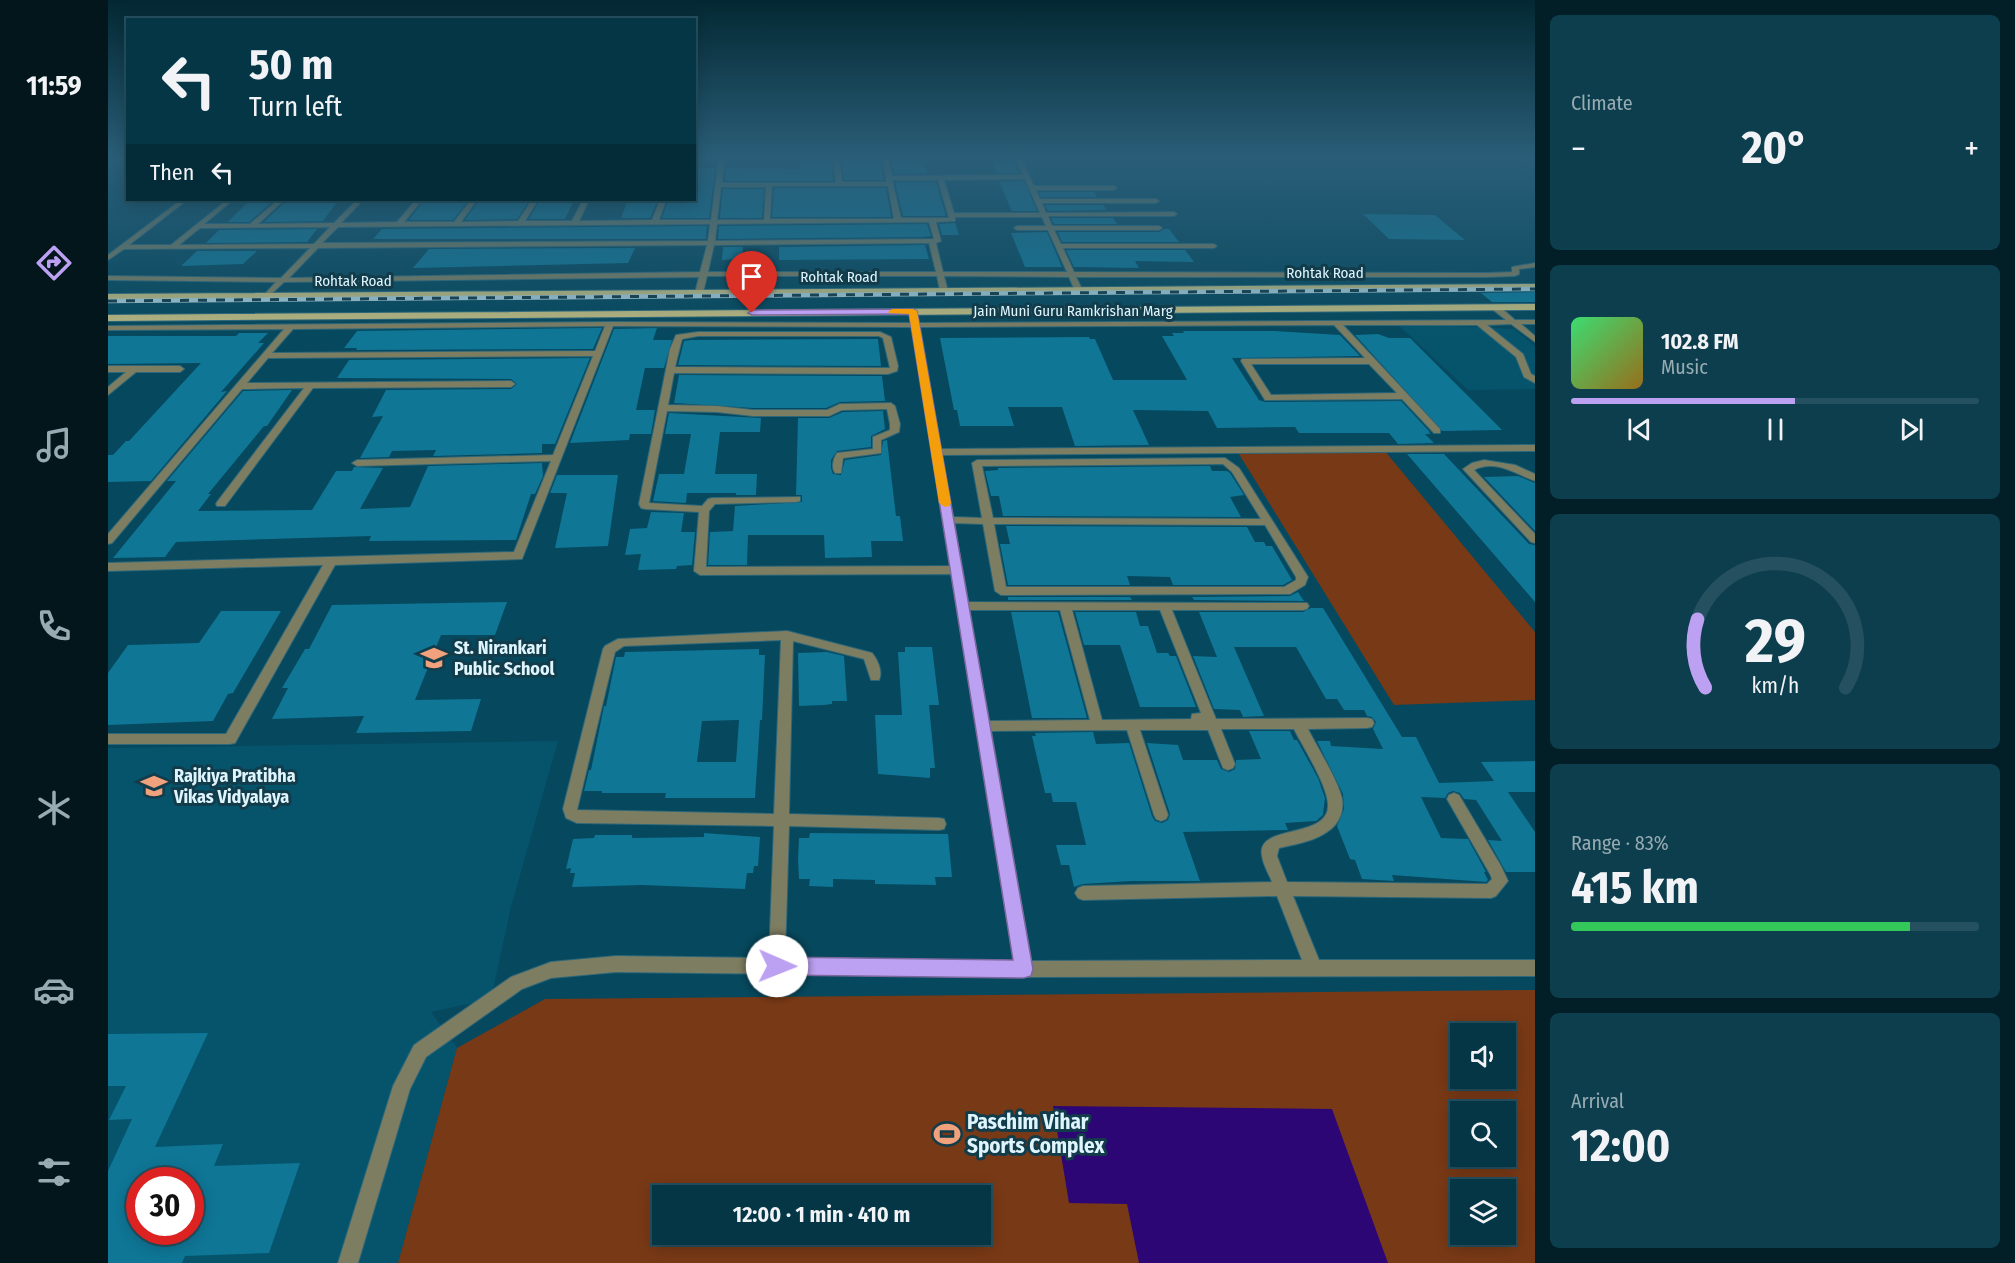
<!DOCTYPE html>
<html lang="en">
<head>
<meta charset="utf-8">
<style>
	body { margin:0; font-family:"Fira Sans Condensed",sans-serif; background:#0d3e4d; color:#f1f3f6; height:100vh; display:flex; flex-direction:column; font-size:22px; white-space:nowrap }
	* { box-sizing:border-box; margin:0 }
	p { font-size:20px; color:#97abb3 }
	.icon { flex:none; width:33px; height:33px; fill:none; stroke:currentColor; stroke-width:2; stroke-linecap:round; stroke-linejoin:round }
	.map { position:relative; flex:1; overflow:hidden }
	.drawer { display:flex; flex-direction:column; gap:15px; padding:15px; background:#021e26; width:480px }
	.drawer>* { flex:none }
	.banner { position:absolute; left:18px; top:18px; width:570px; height:183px; border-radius:0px; box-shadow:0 3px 15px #0003,0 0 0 2px #25505f; background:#043646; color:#f1f3f6; overflow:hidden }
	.controls { position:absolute; left:1342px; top:1023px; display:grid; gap:12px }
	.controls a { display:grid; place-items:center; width:66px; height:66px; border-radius:0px; background:#043646; box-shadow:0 3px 15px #0003,0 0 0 2px #25505f; font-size:30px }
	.speed { position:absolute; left:18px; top:1167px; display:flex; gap:12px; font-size:30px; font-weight:700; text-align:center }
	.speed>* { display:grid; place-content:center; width:78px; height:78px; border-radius:50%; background:#043646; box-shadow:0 3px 15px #0003,0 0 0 2px #25505f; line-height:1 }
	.speed .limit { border:9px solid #d22; background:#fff; color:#111 }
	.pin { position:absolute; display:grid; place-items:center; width:51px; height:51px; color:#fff; margin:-62px -26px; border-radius:50% 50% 50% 0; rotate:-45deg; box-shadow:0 0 6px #0007 }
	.pin .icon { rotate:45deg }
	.me { position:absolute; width:66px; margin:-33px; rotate:91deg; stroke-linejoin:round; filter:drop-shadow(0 0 4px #0008) }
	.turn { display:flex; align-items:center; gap:21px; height:126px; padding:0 24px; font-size:27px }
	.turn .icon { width:78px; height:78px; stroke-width:2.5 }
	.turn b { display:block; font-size:42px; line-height:51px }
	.then { display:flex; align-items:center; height:57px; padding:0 24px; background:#0003; gap:12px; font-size:22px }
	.big { font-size:45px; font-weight:700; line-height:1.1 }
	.drawer .card { flex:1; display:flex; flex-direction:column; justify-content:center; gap:9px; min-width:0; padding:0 21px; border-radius:9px; background:#0d3e4d }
	.drawer .dial { align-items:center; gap:0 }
	.dial svg { height:156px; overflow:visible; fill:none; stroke:#25505f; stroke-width:7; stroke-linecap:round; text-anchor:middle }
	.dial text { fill:#f1f3f6; stroke:none }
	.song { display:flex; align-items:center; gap:18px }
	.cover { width:72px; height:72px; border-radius:9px; background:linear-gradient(135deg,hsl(140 70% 55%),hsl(40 70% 35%)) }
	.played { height:6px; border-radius:3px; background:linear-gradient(90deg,#bca0f2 55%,#25505f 55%) }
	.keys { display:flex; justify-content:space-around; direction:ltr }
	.heat { display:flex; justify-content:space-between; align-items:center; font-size:33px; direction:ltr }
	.charge { height:9px; border-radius:4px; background:linear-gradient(90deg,#34c759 83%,#25505f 0) }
	.trip { position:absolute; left:544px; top:1185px; width:339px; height:60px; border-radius:0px; background:#043646; box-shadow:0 3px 15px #0003,0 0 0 2px #25505f; font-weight:700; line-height:60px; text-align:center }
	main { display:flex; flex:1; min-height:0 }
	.dock { display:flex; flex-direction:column; width:108px; justify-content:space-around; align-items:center; background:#02161c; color:#97abb3 }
	.dock .icon { width:42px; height:42px }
	.dock .active { color:#bca0f2 }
	.dock b { font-size:27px; color:#f1f3f6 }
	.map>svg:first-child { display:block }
	.built { fill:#05546c; fill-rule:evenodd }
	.green { fill:#783916; fill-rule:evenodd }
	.water { fill:#2d0676 }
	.building { fill:#0f7696; fill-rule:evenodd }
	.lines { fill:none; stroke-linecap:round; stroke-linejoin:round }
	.street-casing { stroke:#2d677a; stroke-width:2 }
	.primary-casing { stroke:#2d677a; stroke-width:2 }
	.street { fill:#7d7d62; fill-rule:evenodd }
	.primary { fill:#b8b67f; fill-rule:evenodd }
	.rail-casing { stroke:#a2c5d1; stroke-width:4.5 }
	.rail { stroke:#133c4b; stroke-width:3; stroke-dasharray:9; stroke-linecap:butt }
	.route { fill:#bca0f2; stroke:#7a689d; stroke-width:1.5 }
	.slow { fill:#f59e0b }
	.labels { text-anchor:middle; stroke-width:6; stroke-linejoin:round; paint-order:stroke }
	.far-street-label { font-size:15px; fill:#dff5fe; stroke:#133c4b }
	.poi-label { font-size:18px; font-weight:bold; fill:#dff5fe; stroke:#133c4b; text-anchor:start }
	.near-poi-label { font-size:21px; font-weight:bold; fill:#dff5fe; stroke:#133c4b; text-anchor:start }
</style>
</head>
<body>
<main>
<nav class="dock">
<b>11:59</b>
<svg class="icon active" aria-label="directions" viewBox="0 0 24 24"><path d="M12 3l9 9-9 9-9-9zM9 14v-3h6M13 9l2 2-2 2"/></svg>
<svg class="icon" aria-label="music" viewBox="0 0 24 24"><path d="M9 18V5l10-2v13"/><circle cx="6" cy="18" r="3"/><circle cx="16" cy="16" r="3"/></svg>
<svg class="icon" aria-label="phone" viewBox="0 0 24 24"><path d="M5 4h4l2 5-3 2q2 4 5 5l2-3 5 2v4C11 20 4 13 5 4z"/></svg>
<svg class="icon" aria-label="climate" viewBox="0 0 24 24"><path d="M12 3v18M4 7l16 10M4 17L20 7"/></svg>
<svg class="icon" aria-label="car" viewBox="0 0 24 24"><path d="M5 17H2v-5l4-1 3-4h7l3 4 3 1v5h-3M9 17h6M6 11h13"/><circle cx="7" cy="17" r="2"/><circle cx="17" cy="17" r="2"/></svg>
<svg class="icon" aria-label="filters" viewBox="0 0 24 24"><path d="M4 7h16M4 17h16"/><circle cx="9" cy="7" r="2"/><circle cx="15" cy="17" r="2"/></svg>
</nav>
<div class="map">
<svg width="1427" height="1263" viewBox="0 0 1427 1263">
	<rect width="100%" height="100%" fill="#06485d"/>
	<path class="built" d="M1288,323L1406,329L1427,346V389L1360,390Z
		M450,741L403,907L383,999L323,1012L349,1048L290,1263H0V748ZM32,1180H82V1232H32Z"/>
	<path class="green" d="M1276,450L1427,632V700L1286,705L1129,451Z
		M1427,990V1263H290L349,1048L437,999ZM1353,1034H1398V1078H1353ZM1353,1112H1398V1156H1353ZM1353,1190H1398V1234H1353ZM555,1196H873V1234H555Z"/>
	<path class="water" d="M945,1106L1224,1109L1280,1263H1031L1019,1204L961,1203Z"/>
	<path class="building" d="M694,158L723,160L725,181H617L618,168L691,169Z
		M812,158L820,173L786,174L783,160Z
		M734,160H772L776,180H736Z
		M885,162H906L911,173H888Z
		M586,168H607L601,218H554L560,200H586Z
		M916,181L929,211H904L891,182Z
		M787,182H828L838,216H795Z
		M666,188H778L783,217H664Z
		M615,189H656L654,218H612Z
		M931,192H986L989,197H933Z
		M316,200H361L345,220H301Z
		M371,200H422L409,219L357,220Z
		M432,200H466L457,219H421Z
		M520,200H550L542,218H513Z
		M229,202L215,221L156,222L176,203Z
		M139,203H163L141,222H120Z
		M937,205H995L999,210L940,211Z
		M1255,214L1327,215L1357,240L1281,239Z
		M943,218H1005L1009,224H946Z
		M847,223L851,235H834L831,224Z
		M819,224L823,236L815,237L610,239L611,226Z
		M599,226L598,239H265L274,229Z
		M209,229L199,242L98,243L111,230Z
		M1056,229H1061L1071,242H954L950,232H1051Z
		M939,232L954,267H917L903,233Z
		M817,245L821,259L671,260V247Z
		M615,247H635L634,259L614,260Z
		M527,248L520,263L305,268L321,249Z
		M958,250H1077L1086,262L1027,261L1031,268L971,267H966Z
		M89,251H149L135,264L73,266Z
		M1427,292V302H1384L1373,293Z
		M486,328H494L485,349L248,350L249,348H236L249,331Z
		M549,328L545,340H564L556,368H537L528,410H547L543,434H522L521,440L462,443L506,329Z
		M1075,331H1166L1232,335L1252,356L1124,358L1151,400L1157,402L1293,401L1321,431L1322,434H1317L1326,443L1290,444L1281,433H1191L1187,427L1109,428L1100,411L1025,410L1041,445L967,446L954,407H900L906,426H852L849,410H846L832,338L981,337L982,339H987L1005,380H1079L1054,336H1066L1064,333H1076Z
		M131,333H160L150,343H156L113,392L119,391L43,481L0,482V455H5L18,441H21L93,363L0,364V336H128Z
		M1270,334L1281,338H1302L1394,430L1334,431L1247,335Z
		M770,339L773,366L570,365L576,341L583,340Z
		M482,358L447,444H434V453L325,456L328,450L284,451L281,457L252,458L275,416L264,417L278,390L403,389L409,384L403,379L229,378L241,360Z
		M571,375L774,376L777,401L732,402L718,408H645L566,403Z
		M184,390L159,426H156L100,494H103L90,511L204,510L228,471H244L246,467L275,468L252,509L302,507L320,466L434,463L435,476L427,494H423L408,540L261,541L263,536L68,542L57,557L5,558L68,481H59L135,391Z
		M775,411L777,429L763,436V447L729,451L723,460V468L725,474L733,475L737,460L773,455L775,441L779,440L788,516H792L795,541H763L764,557L717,558L716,535H640L639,565H600L602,532L625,531L627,506L694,502V495H688L690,418H721L735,412Z
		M561,413L653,418L652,432H612L607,474H649L648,495H628V493H579L578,503L545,501L551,474H576L583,434H557Z
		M1299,454H1336L1421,544L1427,545V602Z
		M1102,466L1104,471H1119L1122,473L1136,495L1122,497L1133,517L895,516L891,496H883L877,471L890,470V468Z
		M449,475H510L500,546L447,548L459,493H442Z
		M1410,476L1427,483V531L1376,477Z
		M543,512L576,513L573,532H587L584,565L569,566L568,569L530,570L533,554L517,555L522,529L539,528Z
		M898,526L1139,527L1147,542H1156L1158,546H1164L1184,580L1175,585H1065L1062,577L1019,576L1022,585H900L892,544H902Z
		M1190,592L1196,601L1086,600L1084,597L1182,596Z
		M900,597H1022L1024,600H900Z
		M399,602L387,635H333L307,700L373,699L363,731L248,733L256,716L164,719L180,688H174L197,649H201L224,605Z
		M1203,608H1215L1294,737H1308L1331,783L1386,781L1373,762L1427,761V792H1400L1427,832V872H1398L1380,840L1394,841L1368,800L1356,799L1352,793L1345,791L1340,793L1337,798L1313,797L1333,838L1360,839L1378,872H1376L1380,880L1378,882L1284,875L1286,881L1254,879L1247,860L1242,859L1229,826L1236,809L1235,794L1209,741H1222L1223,746L1275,749L1265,729L1268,722L1264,717L1259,716L1256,710H1236L1229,699H1218L1188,647H1126L1156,716L1135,717L1132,710L1106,709L1085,656L1109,657L1091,612H1195Z
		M113,611H173L125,693L120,694L105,721L0,725V673L20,645L91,643Z
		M903,612H950L979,718H924Z
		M967,612H1028L1032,626H1040L1049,653H1060L1062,656H1068L1088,707H1032L1012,645H976Z
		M797,647H824L831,705H821L827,768H822V778L770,774L767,715H794L790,652H797Z
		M651,649V655H657L654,720H652L647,798H557L558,793H494V791H476L481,770H483L496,706H498L508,657H516L517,652ZM631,720L628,762H589L594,721Z
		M719,652L736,656L739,701H724V704L716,705L691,706L690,653Z
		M1141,731H1182L1186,740H1189L1210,778L1217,798L1215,815L1208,821L1177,823L1180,830L1075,832L1092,881H1023L975,884L966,887L961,865H953L948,845H978L968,802H945L943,793H937L924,736H928L927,733L985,732L988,744L1021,743L1044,816L1047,821L1054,823L1060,820L1062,814L1039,743L1070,745L1075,760H1109L1113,769L1121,772L1127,769L1128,760L1153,759Z
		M596,833L652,837L650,866H646L645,873H639L637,889L534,885L464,887L467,873H462L463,868L458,869L465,839L486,838L487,835H524V838L596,837Z
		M702,833L840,834L844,877H827L828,885L767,884V880L725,879V887L701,886L702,879H691L690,859L691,838H701Z
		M100,1033L47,1147L115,1144L106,1166L192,1163L161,1253L77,1256L74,1263H0V1171L24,1119L1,1120L18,1086H0V1034ZM32,1180H82V1232H32Z"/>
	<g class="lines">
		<g class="street-casing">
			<path id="street" d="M611,158H617L614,183H728L725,158H731L734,182H779L774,158H780L784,176L915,175L907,158H913L926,186H1006L1009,188L1006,190H928L932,199H1048L1051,201L1048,203H934L938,213L1066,212L1069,214L1066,216H940L944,226H1051L1054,228L1051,230H946L953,244H1106L1109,246L1106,248H955L966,272L1380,273L1404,272V267L1427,263V267L1411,269V274L1407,276L1380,277H968L975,291L971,293L967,291L961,277L836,276L840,291L836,293L832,291L829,276H599L595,293L591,295L587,293L591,277L176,282L159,298L155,296L168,282L0,280V276L173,278L202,248L16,249L0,260V255L73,200H79L21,245H63L119,200H125L96,224H142L170,200H176L150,224L226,223L249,200H255L233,223L289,222L308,200H314L296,222H346L363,200H369L353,222L410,221L424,200H430L417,221H464L475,200H481L471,221L544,220L552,200H558L551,220H603ZM917,179L932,213H846L836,180ZM784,180H830L841,218H793ZM664,186H780L786,219H662ZM613,187H658L656,220H609ZM847,217H934L938,226H909L906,228L909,230H940L959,272H835L828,243L833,241L828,222L847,221ZM821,222L826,239L607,241L609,224ZM602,224L600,241L214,243L230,227ZM222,227L206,244L71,245L92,228ZM821,243L828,272H600L606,245ZM599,245L592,272L181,278L210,248Z
				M1384,305H1390L1407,320H1427V324H1413L1427,336V342L1403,324L1379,325L1415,354L1423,374L1427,376V383L1416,377L1408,357L1369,325H1235L1332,429V433H1326L1294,399L1157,400L1133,361L1134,359L1257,358L1226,325L812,327L833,449L1427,445V451L834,455L845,517L874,518L864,463L869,460L1117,458L1131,468L1200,577L1197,585L1182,594L893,595L887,591L875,524L846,523L860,602L1199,603L1201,606L1199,609L1195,610H1064L1108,719L1259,718L1264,719L1266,723L1264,727L1259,728L1200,729C1209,747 1228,777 1233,795C1237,807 1233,821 1223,829C1209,841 1188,844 1171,848L1169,856L1179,882L1379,884L1384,879L1382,874L1339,799L1341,795L1346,793L1351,795L1393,866L1400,881L1388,896L1383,898L1185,896L1211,960H1427V976L916,977L508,972L443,978L414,989L318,1057L302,1089L250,1263H230L285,1086L306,1045L403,977L443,962L508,956L661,958L666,826L469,823L458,818L455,809L495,649L497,646L510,639L679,631L764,653C770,660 775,672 771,680H763L756,659L685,641L681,814L831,818L836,819L838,824L836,829L831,830L681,826L677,958L906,961L844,574L592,575L586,571L591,512L537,509L533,508L531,504L562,349L568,335L590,332H772L783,337L790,366L789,371L780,374L566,373L560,405L609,406L645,410H719L732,404L783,403L787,406L792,424L791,432L773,440V453L735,458L733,473H727C723,467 725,459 729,453L765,449V437L782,430V424L779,409L734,410L721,416H645L609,412L559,411L541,503L594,506L600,499L604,498L692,497V501L688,502L607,504L601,511L598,567L843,566L804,327L505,326L414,559L227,565L127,743L122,744H0V734H118L215,565L0,571V563L406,552L443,461L249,466L244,463L249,460L445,455L485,356L160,358L139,383L403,381L407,384L403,387L205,388L117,506H109L108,504L109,502L196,388L134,389L4,543L0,544V534L176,329L0,330V326L502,322L803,323L801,311L805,309L809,311L811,323L1398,320L1384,309ZM497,326L487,351L164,353L185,329ZM590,336H771L775,338L782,368L567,367L574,339ZM1143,364H1261L1289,393L1163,395ZM1115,464L1124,472L1153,519L885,518L874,466ZM886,524L1157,525L1188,577V580L1176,587H898ZM861,610H952L982,720L881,721ZM964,610H1052L1093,713L1084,714L1083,719L994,720ZM673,640L666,814L469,810L507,652L516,646ZM1113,729H1186C1195,747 1220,786 1220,805C1221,840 1147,823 1154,856C1155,865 1161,874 1164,882L975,886L970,888L967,893L970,898L975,900L1169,896L1194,960L923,961L883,731L1019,730L1046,815L1048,819L1053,821L1058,819L1060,815L1032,730H1100L1115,768L1120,770L1125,768L1127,764Z
				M0,366H72L76,369L72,372H28L0,395V387L18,372H0Z
				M1376,460L1407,465L1427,474V481C1407,474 1388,459 1366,470L1427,534V543L1423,542L1355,469L1364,463Z"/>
		</g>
		<g class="primary-casing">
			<path id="primary" d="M1427,284V290L0,300V294Z
				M1427,304V310L0,321V315Z"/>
		</g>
		<use href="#street" class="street"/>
		<use href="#primary" class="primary"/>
		<g class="rail-casing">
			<path id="rail" d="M0,301L1427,289"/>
		</g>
		<use href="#rail" class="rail"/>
	</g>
	<linearGradient id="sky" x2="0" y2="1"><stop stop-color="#032833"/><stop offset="0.47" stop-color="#2a5e78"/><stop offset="1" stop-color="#2a5e78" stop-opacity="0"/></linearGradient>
	<rect width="1427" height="335" fill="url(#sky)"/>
	<path class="route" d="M805,309L809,311L925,969L923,976L916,978L669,975L662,973L660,966L662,959L669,957L905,960L801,314L644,315L640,313L644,310Z"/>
	<path class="slow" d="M784,309H805L809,311L843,503L841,506L837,507L831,503L801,314L781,313L780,312Z"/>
	<defs>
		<g id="school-bare" transform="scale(2.07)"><path d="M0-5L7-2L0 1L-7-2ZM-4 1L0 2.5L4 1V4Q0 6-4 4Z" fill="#f1a17b" stroke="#133c4b" stroke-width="2.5" paint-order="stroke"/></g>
		<g id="stadium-bare" transform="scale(2.07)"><path d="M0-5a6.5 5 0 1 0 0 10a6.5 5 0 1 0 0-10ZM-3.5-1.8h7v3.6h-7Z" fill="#f1a17b" stroke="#133c4b" stroke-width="2.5" paint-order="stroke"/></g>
	</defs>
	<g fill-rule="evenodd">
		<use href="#school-bare" x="326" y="658"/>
		<use href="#school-bare" x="46" y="786"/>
		<use href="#stadium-bare" x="839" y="1134"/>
	</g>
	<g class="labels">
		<g class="far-street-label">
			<text x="1217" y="278">Rohtak Road</text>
			<text x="731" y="282">Rohtak Road</text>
			<text x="245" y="286">Rohtak Road</text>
			<text x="965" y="316">Jain Muni Guru Ramkrishan Marg</text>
		</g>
		<g class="poi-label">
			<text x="346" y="654">St. Nirankari<tspan x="346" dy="21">Public School</tspan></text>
			<text x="66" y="782">Rajkiya Pratibha<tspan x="66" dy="21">Vikas Vidyalaya</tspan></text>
		</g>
		<g class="near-poi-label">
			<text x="859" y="1129">Paschim Vihar<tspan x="859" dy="24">Sports Complex</tspan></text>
		</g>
	</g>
</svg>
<div class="controls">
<a><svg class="icon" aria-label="sound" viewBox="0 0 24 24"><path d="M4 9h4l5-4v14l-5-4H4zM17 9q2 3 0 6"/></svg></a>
<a><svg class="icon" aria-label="search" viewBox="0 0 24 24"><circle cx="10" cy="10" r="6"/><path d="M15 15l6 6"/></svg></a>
<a><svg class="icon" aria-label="layers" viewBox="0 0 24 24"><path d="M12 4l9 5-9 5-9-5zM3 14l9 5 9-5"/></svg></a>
</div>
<div class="speed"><div class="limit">30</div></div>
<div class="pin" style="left:644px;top:313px;background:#d93025"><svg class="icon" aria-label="arrive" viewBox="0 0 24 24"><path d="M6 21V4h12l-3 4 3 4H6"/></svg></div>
<svg class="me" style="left:669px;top:966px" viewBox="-20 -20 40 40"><circle r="19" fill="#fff"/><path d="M0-13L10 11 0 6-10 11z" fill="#bca0f2"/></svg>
<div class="trip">12:00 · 1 min · 410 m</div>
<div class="banner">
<div class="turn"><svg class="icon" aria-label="left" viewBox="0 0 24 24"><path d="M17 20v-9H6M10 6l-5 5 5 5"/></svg><div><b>50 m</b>Turn left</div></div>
<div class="then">Then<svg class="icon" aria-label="left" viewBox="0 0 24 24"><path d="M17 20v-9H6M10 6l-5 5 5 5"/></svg></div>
</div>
</div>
<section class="drawer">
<div class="card"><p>Climate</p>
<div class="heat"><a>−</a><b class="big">20°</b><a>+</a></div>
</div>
<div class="card">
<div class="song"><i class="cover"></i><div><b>102.8 FM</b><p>Music</p></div></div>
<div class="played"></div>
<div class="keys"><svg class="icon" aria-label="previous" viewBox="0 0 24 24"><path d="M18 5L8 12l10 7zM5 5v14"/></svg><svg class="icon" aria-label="pause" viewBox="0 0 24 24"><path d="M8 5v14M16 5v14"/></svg><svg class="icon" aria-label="next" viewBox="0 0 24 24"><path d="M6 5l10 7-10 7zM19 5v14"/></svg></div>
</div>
<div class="card dial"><svg viewBox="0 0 100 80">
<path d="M14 69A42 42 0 1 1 86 69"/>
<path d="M14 69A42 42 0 0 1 10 34" stroke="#bca0f2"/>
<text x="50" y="56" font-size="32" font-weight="700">29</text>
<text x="50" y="72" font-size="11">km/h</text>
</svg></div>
<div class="card"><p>Range · 83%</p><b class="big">415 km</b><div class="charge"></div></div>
<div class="card"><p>Arrival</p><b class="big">12:00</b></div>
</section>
</main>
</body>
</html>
